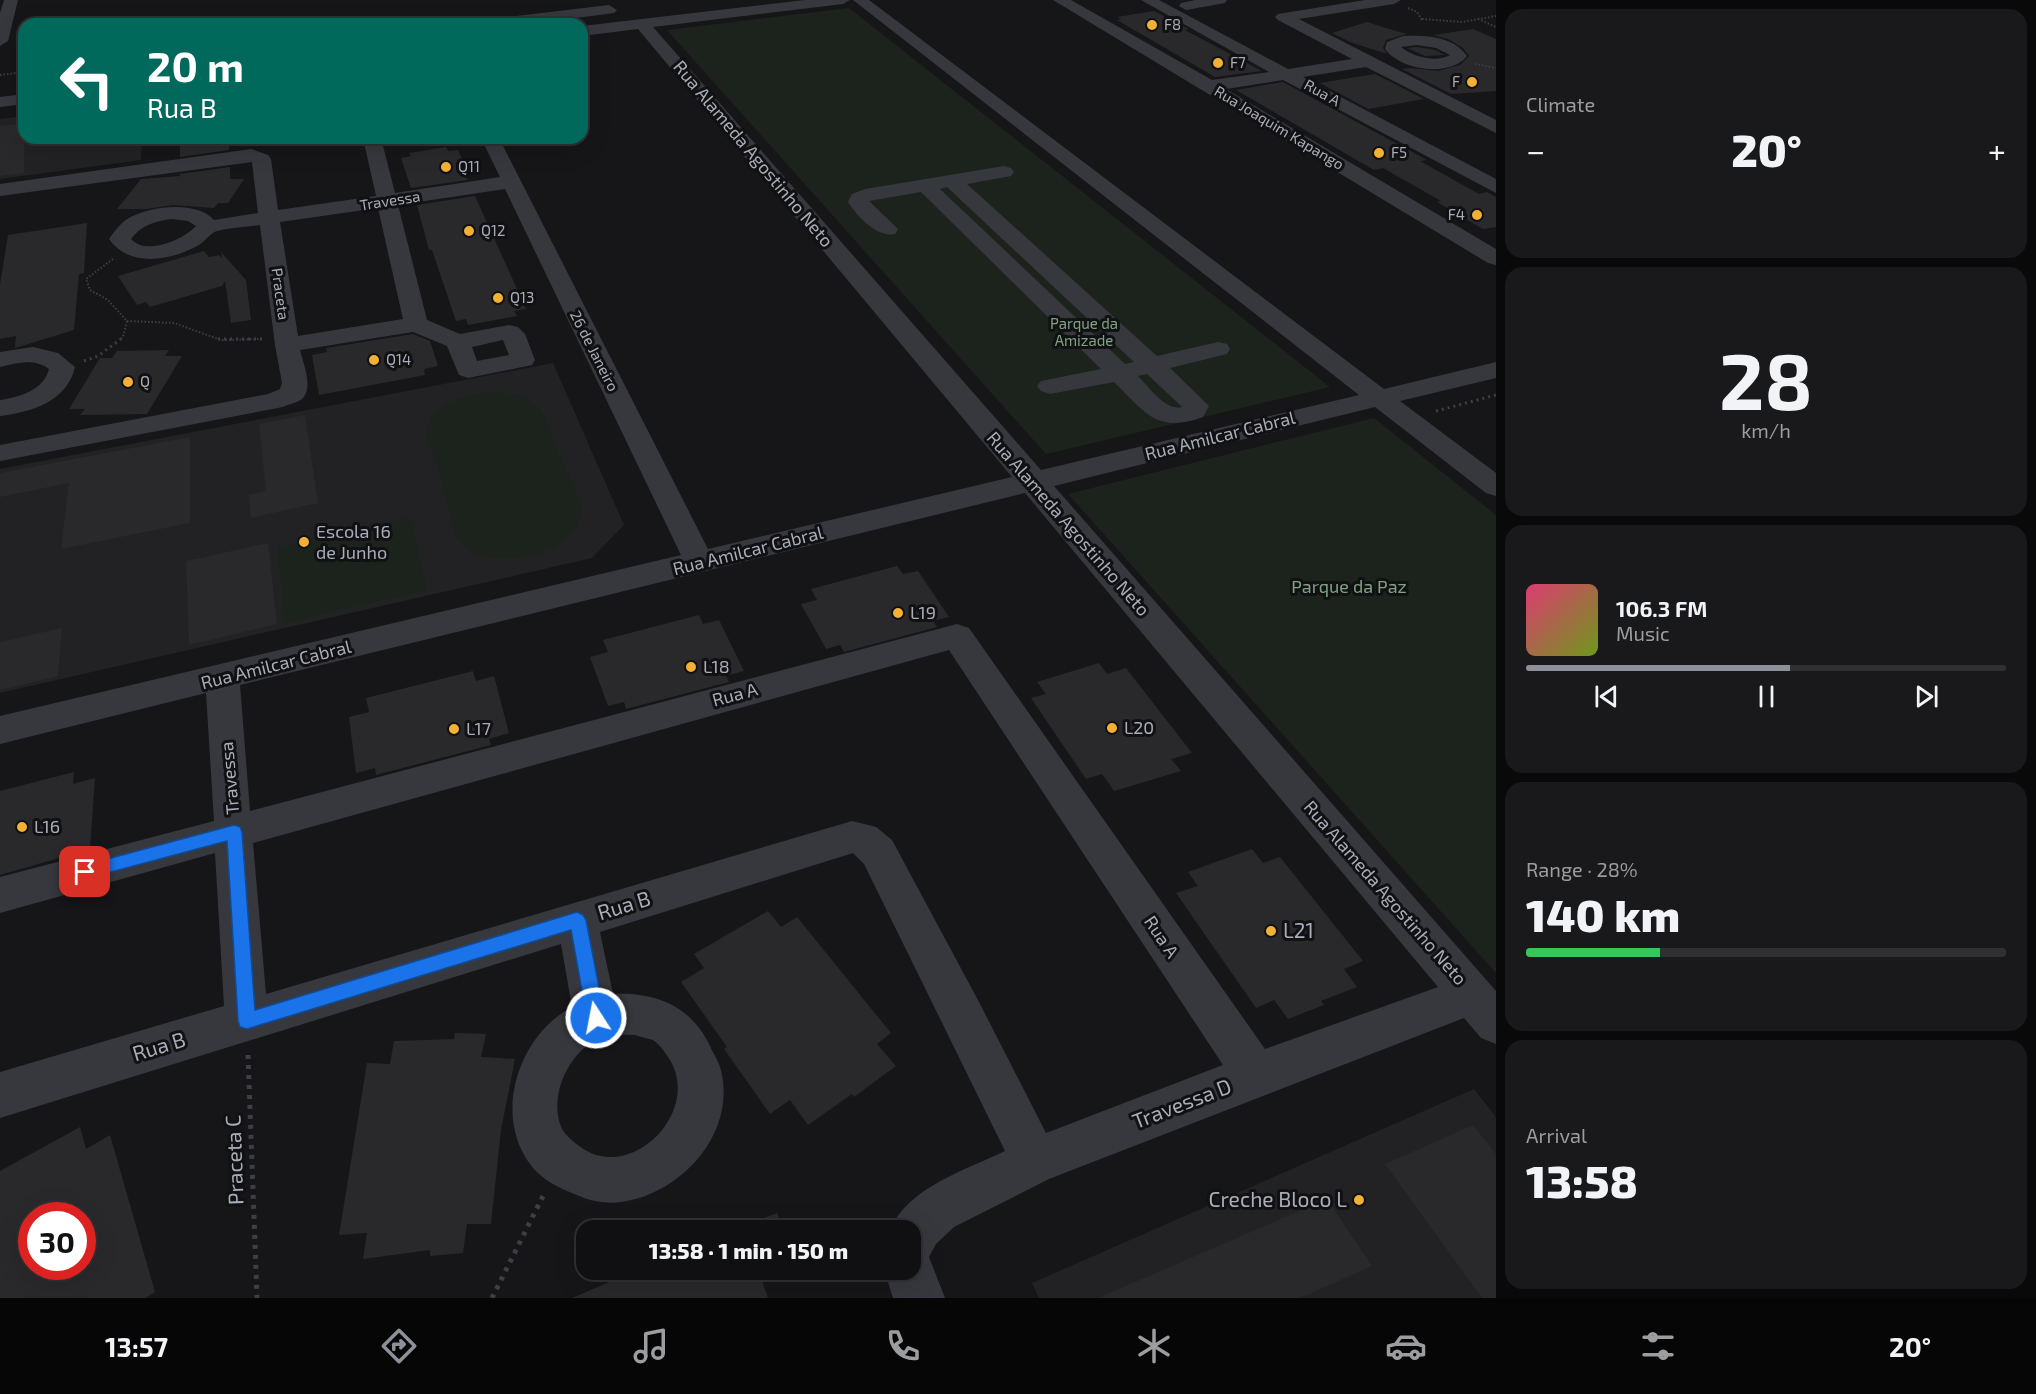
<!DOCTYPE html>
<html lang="en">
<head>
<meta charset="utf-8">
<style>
	body { margin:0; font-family:"Exo 2",sans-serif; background:#19191b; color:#f1f3f6; height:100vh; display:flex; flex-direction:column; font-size:22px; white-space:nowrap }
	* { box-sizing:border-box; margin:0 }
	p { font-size:20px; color:#9c9d9f }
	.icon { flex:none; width:33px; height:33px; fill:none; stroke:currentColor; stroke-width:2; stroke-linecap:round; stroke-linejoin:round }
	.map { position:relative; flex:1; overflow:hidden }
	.side { display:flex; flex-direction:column; gap:9px; padding:9px; background:#09090a; width:540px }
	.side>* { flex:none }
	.hud { position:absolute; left:18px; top:18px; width:570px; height:126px; border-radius:18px; box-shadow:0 6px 24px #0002,0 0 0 2px #303032; background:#00695c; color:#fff; overflow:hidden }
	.speed { position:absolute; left:18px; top:1202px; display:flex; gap:12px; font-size:30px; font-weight:700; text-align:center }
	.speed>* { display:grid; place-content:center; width:78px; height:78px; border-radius:50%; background:#101012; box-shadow:0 6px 24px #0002,0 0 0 2px #303032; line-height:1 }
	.speed .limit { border:9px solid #d22; background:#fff; color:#111 }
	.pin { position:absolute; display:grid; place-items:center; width:51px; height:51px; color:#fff; margin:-26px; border-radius:12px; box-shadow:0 3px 9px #0006 }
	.me { position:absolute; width:66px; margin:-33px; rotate:349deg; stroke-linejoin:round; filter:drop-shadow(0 0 4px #0008) }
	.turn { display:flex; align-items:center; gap:21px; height:126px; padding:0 30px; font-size:27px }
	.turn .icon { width:78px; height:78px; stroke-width:2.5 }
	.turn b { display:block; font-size:42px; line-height:51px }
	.big { font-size:45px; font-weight:800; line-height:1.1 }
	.side .card { flex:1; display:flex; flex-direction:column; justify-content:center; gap:9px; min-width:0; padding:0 21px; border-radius:18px; background:#19191b }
	.side .dial { align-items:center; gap:0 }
	.dial b { font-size:78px; line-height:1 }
	.song { display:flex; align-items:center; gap:18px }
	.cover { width:72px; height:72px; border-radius:9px; background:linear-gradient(135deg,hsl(340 70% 55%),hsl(80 70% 35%)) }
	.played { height:6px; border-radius:3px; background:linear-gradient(90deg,#8c9099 55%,#303032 55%) }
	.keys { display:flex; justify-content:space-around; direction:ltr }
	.heat { display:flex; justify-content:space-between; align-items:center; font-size:33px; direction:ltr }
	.charge { height:9px; border-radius:4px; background:linear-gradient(90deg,#34c759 28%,#303032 0) }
	.trip { position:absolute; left:576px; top:1220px; width:345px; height:60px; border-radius:18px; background:#101012; box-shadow:0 6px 24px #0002,0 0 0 2px #303032; font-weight:800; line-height:60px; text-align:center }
	.tab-bar { display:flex; height:96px; justify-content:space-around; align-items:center; background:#060607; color:#9c9d9f }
	.tab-bar .icon { width:42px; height:42px }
	.tab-bar .on { color:#8c9099 }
	.tab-bar b { font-size:27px; color:#f1f3f6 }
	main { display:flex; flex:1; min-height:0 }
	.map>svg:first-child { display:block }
	.built { fill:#222225 }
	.green { fill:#1c231d }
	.building { fill:#29292c; fill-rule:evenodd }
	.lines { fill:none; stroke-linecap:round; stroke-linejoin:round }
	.path-far2 { stroke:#3d3f44; stroke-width:2; stroke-dasharray:1.5 2; stroke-linecap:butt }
	.path-far1 { stroke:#3d3f44; stroke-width:3; stroke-dasharray:2 4; stroke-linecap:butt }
	.path { stroke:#3d3f44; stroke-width:5; stroke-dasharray:4 6; stroke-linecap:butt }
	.minor { fill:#37383d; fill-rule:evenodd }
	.route { fill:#1a73e8; stroke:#114b97; stroke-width:1.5 }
	.poi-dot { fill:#f2b134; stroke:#111113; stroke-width:2 }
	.labels { text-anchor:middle; stroke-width:6; stroke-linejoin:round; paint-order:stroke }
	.far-poi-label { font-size:15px; fill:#a8adb8; stroke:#111113; text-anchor:start }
	.far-street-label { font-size:15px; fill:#a8adb8; stroke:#111113 }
	.far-park-label { font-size:15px; fill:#7fa381; stroke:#111113 }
	.street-label { font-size:18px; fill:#a8adb8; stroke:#111113 }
	.poi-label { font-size:18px; fill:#a8adb8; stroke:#111113; text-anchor:start }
	.park-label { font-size:18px; fill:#7fa381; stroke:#111113 }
	.near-street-label { font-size:21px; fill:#a8adb8; stroke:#111113 }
	.near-poi-label { font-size:21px; fill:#a8adb8; stroke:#111113; text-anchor:start }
</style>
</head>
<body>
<main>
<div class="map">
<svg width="1496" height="1298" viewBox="0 0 1496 1298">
	<rect width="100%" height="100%" fill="#161618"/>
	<path class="built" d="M24,116V138H142L141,160L0,179V119Z
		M553,363L624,525L592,558L0,693V469Z
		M1474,1089L1496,1117V1298H1039L1032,1283Z"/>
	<path class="green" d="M849,8L1330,387L1046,454L667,30Z
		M486,392C507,392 527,394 541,410L582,508C580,530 565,543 546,551C522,560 471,565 457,538C453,531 452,522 450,516C443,490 438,460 426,437C426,405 461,396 486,392Z
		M1374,418L1496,515V973L1068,494Z
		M410,518L427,590L285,623L277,547Z"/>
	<path class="building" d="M1154,11L1189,29L1185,30L1262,71L1215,77L1117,20L1122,19L1117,17Z
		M1367,22L1386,28L1407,34L1386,40L1383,48L1387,54L1350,42L1332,33Z
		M1473,29L1496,39V91L1451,94L1402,69L1411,68L1438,71L1460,65L1469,56L1463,48L1448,39L1433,35Z
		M1417,47L1435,50L1445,55L1425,56L1407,48Z
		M1375,74L1424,99L1368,109L1320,83Z
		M1283,82L1427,160L1420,161L1479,194L1487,192L1496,197V227L1483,229L1437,202L1441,201L1383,168L1374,170L1236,90Z
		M24,123V173L0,176V126Z
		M180,138H229V150L180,157Z
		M446,147L448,151L458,150L469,174L466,175L468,180L411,188L401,158L411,156L409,153Z
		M230,167V179H244L228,203H218L214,208L173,205L146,209H117L141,179L180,176V174Z
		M475,196L526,309L514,311L517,316L468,325L466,319L456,321L432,250H429L417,205Z
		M87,223L84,273L79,274L74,330L15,348L16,336L0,339V285L8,235Z
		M204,251L209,257L219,255L222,258L221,252L246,280L251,320L231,323L225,281L222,286L150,307L146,302L137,305L118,276Z
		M413,334L430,341L438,366L424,369L425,375L319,395L312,355L327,352L326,348Z
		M169,350L165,356H182L147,414L80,415L85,409H69L100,358H112L117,351Z
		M305,415L318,503L251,518L249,495L266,491L259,424Z
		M190,437V523L61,549L69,483L0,497V473Z
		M268,543L277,624L189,645L186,561Z
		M897,566L903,574L918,571L949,617L933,621L937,627L844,652L840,645L826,649L801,604L817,600L811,589Z
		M699,615L703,624L719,620L744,671L726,676L729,682L626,709L624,702L608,706L590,657L608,652L603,640Z
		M62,628L58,676L0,690V642Z
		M1099,663L1107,674L1126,668L1192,753L1171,759L1181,771L1114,791L1102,774L1086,779L1031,698L1046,694L1037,682Z
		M473,671L476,681L494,676L509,733L489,739L491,745L376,775L375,768L356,773L349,717L369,712L366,698Z
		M74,772L73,784L95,778L90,849L0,875V791Z
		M1252,849L1263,863L1280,857L1363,961L1344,969L1357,987L1321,1001L1324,1005L1288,1019L1274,1000L1256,1008L1176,893L1198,886L1188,872Z
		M768,911L781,927L797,917L891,1033L877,1044L896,1066L854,1097L852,1094L808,1125L790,1100L770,1114L724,1049L727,1047L681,982L704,968L694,954Z
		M455,1033L486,1034L481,1057L515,1059L501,1130L491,1224H467L463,1253L430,1256V1250L363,1259L367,1233L339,1235L367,1063L390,1064L394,1041L454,1039Z
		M1473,1125L1496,1154V1298H1482L1385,1164Z
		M80,1127L86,1149L110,1135L155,1292L146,1298H0V1171ZM32,1215H82V1266H32Z
		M1327,1199L1372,1266L1300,1298H1098Z
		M777,1213L783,1230H735Z
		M640,1269H767L759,1272L768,1298H572Z"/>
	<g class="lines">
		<path class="path-far2" d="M1408,8L1417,12L1422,20
			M1422,19L1462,22L1496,16
			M1478,19L1496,27
			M438,24L471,20
			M1475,64L1496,68
			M0,75L24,72
			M113,259L86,279L90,290L108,300L127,321L123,337L119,340
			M127,321L174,323L221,340L262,339"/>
		<path class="path-far1" d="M218,339H262
			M84,361L98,356L121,339
			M1436,411L1496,395"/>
		<path class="path" d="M248,1055L257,1298
			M492,1298L544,1194"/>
		<path class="minor" d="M4,0H18L8,41L0,46V13Z
			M805,0H850L843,4L653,27L1041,470L1359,395L853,0H869L1384,389L1496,362V378L1400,401L1496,473V496L1486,493L1375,407L1054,486L1496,991V1044L1481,1038L1464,1018L1049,1179L954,1227L936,1244L929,1257L945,1298H893L884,1269H910V1230H890C908,1187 966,1170 1005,1151L864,864L853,853L600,932L613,994C656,992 691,1006 710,1046C714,1055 721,1065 722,1075C732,1127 695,1175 650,1194C628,1203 606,1206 584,1198C565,1190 547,1184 533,1168C491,1118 518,1035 572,1007L561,944L0,1118V1072L224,1006L215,853L0,913V877L214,821L206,693L0,744V716L681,555L505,189L398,205L427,320L460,334L509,325L518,327L525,334L535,360L532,365L468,378L459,375L447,346L413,332L300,350C303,363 314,388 302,399C297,403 289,404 283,407L0,461V445L268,394L280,389L282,383L275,345L260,225C249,227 222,228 213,233C208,236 204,242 199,245C171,261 129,268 109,239C115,231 120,223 129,218C149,206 197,200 214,220L258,213L252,162L0,196V184L251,149L268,155L271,159L278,210L376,196L363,138H381L395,193L500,177L481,138H499L708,549L1012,477L638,29L582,36V26ZM378,208L403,319L298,336L280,222ZM172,219L188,221L196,226C183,240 146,256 131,239C141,225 156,221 172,219ZM503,340L509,355L477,361L472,347ZM1025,493L1438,987L1265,1049L969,628L957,624L250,811L240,685ZM949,650L1223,1065L1046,1133L979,1002L892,840L876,827L852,821L266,994L253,843ZM635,1035C640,1037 647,1038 653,1040C659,1044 664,1051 668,1057C704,1109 633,1183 582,1148C575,1143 566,1136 562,1129C547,1096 570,1048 603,1037C613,1034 625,1035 635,1035Z
			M1053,0H1071L1212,80L1269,72L1141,0H1159L1288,69L1352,59L1278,20L1275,17L1278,14L1365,0H1401L1394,4L1299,19L1496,120V133L1366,67L1303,77L1496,179V193L1283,80L1226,89L1496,249V265L1488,263Z
			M1195,0H1227L1225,3L1186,10L1179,6L1181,3Z
			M609,5L617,10L614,13L531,24H484L492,19Z
			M1403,36C1426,35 1453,36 1467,56C1450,78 1400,70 1385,49L1387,42ZM1417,45L1436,48L1450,55C1435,63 1414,57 1401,47Z
			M24,94V104L0,107V97Z
			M1004,166L1011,168L1014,172L1011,176L967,184L1157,356L1218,342L1227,344L1230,349L1227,354L1170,368L1209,406L1203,417C1156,434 1145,412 1114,382L1050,394L1041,391L1037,386L1041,381L1101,369L921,192L869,201L898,229L895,234C877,238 857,216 848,202L852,194L865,189ZM947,187L1134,362L1125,364L940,189ZM1147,374L1180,405L1182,407C1166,412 1148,386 1138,376Z
			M33,347L58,353L75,367C67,402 31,412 0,416V400C20,397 44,390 49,369C34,358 17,363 0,367V352Z"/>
	</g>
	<path class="route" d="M234,825L240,827L242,832L255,1010L577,912L583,915L586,920L605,1018L602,1024L596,1027L589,1024L587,1018L571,930L247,1029L240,1027L238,1021L227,841L85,879L79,877L77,872L79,867L85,865Z"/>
	<g class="poi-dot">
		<circle cx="1152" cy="25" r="6"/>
		<circle cx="1218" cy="63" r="6"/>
		<circle cx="1472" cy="82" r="6"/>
		<circle cx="1379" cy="153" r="6"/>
		<circle cx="446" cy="167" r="6"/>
		<circle cx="1477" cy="215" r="6"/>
		<circle cx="469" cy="231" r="6"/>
		<circle cx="498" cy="298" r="6"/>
		<circle cx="374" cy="360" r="6"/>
		<circle cx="128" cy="382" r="6"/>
		<circle cx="304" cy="542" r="6"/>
		<circle cx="898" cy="613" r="6"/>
		<circle cx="691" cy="667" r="6"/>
		<circle cx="1112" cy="728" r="6"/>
		<circle cx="454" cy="729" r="6"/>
		<circle cx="22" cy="827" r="6"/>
		<circle cx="1271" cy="931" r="6"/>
		<circle cx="1359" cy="1200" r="6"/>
	</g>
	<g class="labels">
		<g class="far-poi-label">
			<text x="1164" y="30">F8</text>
			<text x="1230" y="68">F7</text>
			<text x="1460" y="87" text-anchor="end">F</text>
			<text x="1391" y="158">F5</text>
			<text x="458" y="172">Q11</text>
			<text x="1465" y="220" text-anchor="end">F4</text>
			<text x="481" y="236">Q12</text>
			<text x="510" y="303">Q13</text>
			<text x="386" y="365">Q14</text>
			<text x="140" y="387">Q</text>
		</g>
		<g class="far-street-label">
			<text transform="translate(1322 93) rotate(29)" y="5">Rua A</text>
			<text transform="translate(1279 128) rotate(31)" y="5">Rua Joaquim Kapango</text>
			<text transform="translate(390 201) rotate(-9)" y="5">Travessa</text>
			<text transform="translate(280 294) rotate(82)" y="5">Praceta</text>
			<text transform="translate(594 351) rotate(63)" y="5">26 de Janeiro</text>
		</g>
		<g class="far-park-label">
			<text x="1084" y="329">Parque da<tspan x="1084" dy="17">Amizade</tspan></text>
		</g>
		<g class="street-label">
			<text transform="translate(753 154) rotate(50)" y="6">Rua Alameda Agostinho Neto</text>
			<text transform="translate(1220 436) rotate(-14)" y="6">Rua Amilcar Cabral</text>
			<text transform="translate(1068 524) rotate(49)" y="6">Rua Alameda Agostinho Neto</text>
			<text transform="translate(748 551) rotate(-14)" y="6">Rua Amilcar Cabral</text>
			<text transform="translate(276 665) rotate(-14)" y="6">Rua Amilcar Cabral</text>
			<text transform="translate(735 695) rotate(-15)" y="6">Rua A</text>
			<text transform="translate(230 778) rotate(-95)" y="6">Travessa</text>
			<text transform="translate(1385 893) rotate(49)" y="6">Rua Alameda Agostinho Neto</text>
			<text transform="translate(1161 937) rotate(56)" y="6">Rua A</text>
		</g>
		<g class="poi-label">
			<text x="316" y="538">Escola 16<tspan x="316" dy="21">de Junho</tspan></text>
			<text x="910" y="619">L19</text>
			<text x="703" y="673">L18</text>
			<text x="1124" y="734">L20</text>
			<text x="466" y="735">L17</text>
			<text x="34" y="833">L16</text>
		</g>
		<g class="park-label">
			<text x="1349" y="593">Parque da Paz</text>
		</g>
		<g class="near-street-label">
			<text transform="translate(624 906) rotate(-17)" y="7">Rua B</text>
			<text transform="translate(159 1047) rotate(-17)" y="7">Rua B</text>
			<text transform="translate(1182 1104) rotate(-21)" y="7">Travessa D</text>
			<text transform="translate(235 1160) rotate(-92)" y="7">Praceta C</text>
		</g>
		<g class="near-poi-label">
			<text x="1283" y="938">L21</text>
			<text x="1347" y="1207" text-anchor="end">Creche Bloco L</text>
		</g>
	</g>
</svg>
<div class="speed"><div class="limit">30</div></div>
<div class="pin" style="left:85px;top:872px;background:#d93025"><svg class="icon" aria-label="arrive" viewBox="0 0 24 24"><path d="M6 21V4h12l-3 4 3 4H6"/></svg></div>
<svg class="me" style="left:596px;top:1018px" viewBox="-20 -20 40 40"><circle r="17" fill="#1a73e8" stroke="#fff" stroke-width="3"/><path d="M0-11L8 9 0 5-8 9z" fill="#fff"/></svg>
<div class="trip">13:58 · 1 min · 150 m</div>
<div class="hud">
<div class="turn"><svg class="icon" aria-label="left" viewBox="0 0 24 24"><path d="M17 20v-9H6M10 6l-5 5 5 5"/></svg><div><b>20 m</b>Rua B</div></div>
</div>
</div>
<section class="side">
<div class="card"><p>Climate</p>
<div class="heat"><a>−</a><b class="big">20°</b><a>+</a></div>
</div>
<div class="card dial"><b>28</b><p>km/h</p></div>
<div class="card">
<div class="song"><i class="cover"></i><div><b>106.3 FM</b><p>Music</p></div></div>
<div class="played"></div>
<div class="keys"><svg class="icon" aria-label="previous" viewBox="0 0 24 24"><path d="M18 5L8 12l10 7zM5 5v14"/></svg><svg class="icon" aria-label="pause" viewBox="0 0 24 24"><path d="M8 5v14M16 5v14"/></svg><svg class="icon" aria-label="next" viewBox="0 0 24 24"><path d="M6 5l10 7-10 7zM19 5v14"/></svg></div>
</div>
<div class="card"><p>Range · 28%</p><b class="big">140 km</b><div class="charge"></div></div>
<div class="card"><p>Arrival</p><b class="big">13:58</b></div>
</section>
</main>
<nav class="tab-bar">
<b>13:57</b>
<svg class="icon on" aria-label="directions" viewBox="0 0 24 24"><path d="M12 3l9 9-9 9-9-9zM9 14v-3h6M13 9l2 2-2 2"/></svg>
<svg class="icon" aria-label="music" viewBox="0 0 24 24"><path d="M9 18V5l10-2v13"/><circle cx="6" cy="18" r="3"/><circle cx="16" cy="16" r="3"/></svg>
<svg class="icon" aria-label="phone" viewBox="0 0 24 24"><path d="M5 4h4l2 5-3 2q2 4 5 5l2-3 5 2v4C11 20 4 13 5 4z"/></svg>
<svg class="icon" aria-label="climate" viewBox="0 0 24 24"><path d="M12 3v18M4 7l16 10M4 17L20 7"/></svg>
<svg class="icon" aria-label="car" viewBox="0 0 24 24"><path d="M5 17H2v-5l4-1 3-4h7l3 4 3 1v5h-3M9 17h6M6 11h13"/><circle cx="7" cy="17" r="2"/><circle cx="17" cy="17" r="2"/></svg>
<svg class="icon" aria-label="filters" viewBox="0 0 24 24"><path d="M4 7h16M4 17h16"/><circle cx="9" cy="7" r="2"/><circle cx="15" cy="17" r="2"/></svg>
<b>20°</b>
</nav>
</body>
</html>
